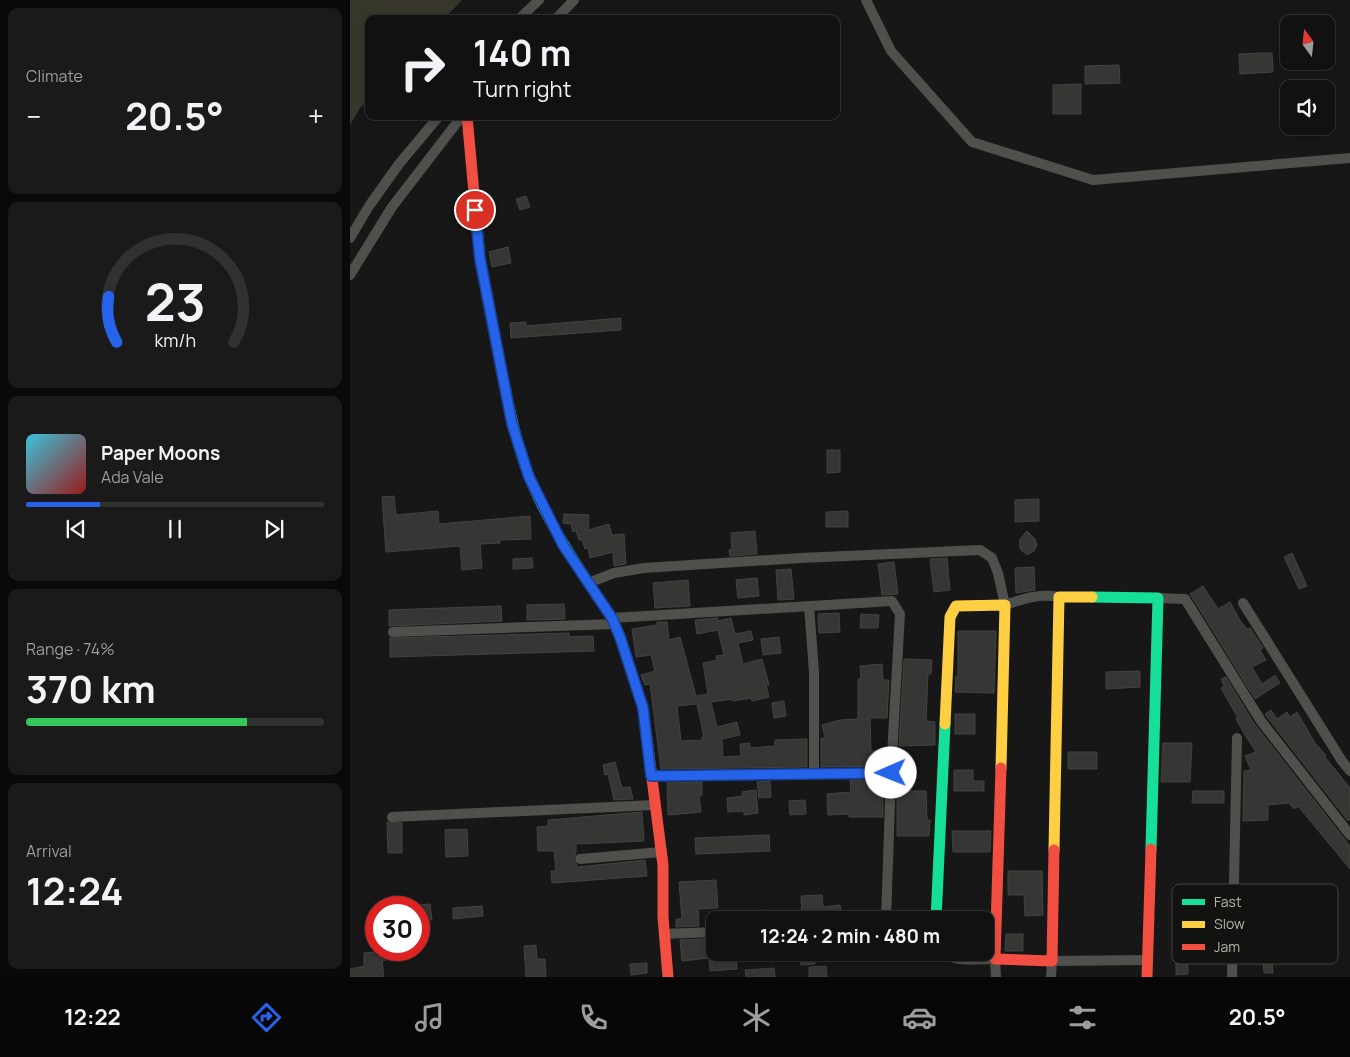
<!DOCTYPE html>
<html lang="en">
<head>
<meta charset="utf-8">
<style>
	body { margin:0; font-family:Manrope,sans-serif; background:#1a1a1a; color:#f1f3f6; height:100vh; display:flex; flex-direction:column; font-size:19px; white-space:nowrap }
	* { box-sizing:border-box; margin:0 }
	p { font-size:16px; color:#9c9d9f }
	.icon { flex:none; width:28px; height:28px; fill:none; stroke:currentColor; stroke-width:2; stroke-linecap:round; stroke-linejoin:round }
	.map { position:relative; flex:1; overflow:hidden }
	.side { display:flex; flex-direction:column; gap:8px; padding:8px; background:#090909; width:350px }
	.side>* { flex:none }
	.hud { position:absolute; left:15px; top:15px; width:475px; height:105px; border-radius:10px; box-shadow:0 2px 8px #0003,0 0 0 1px #303131; background:#111; color:#f1f3f6; overflow:hidden }
	.needle { width:32px; rotate:345deg }
	.tools { position:absolute; left:930px; top:15px; display:grid; gap:10px }
	.tools a { display:grid; place-items:center; width:55px; height:55px; border-radius:10px; background:#111; box-shadow:0 2px 8px #0003,0 0 0 1px #303131; font-size:25px }
	.speed { position:absolute; left:15px; top:896px; display:flex; gap:10px; font-size:25px; font-weight:700; text-align:center }
	.speed>* { display:grid; place-content:center; width:65px; height:65px; border-radius:50%; background:#111; box-shadow:0 2px 8px #0003,0 0 0 1px #303131; line-height:1 }
	.speed .limit { border:8px solid #d22; background:#fff; color:#111 }
	.pin { position:absolute; display:grid; place-items:center; width:42px; height:42px; color:#fff; margin:-21px; border:2px solid #fff; border-radius:50%; box-shadow:0 1px 5px #0007 }
	.me { position:absolute; width:55px; margin:-28px; rotate:269deg; stroke-linejoin:round; filter:drop-shadow(0 0 4px #0008) }
	.turn { display:flex; align-items:center; gap:18px; height:105px; padding:0 25px; font-size:22px }
	.turn .icon { width:65px; height:65px; stroke-width:2.5 }
	.turn b { display:block; font-size:35px; line-height:42px }
	.big { font-size:38px; font-weight:700; line-height:1.1 }
	.side .tile { flex:1; display:flex; flex-direction:column; justify-content:center; gap:8px; min-width:0; padding:0 18px; border-radius:10px; background:#1a1a1a }
	.side .dial { align-items:center; gap:0 }
	.dial svg { height:130px; overflow:visible; fill:none; stroke:#303131; stroke-width:7; stroke-linecap:round; text-anchor:middle }
	.dial text { fill:#f1f3f6; stroke:none }
	.song { display:flex; align-items:center; gap:15px }
	.cover { width:60px; height:60px; border-radius:8px; background:linear-gradient(135deg,hsl(190 70% 55%),hsl(0 70% 35%)) }
	.played { height:5px; border-radius:2px; background:linear-gradient(90deg,#2563eb 25%,#303131 25%) }
	.keys { display:flex; justify-content:space-around; direction:ltr }
	.heat { display:flex; justify-content:space-between; align-items:center; font-size:28px; direction:ltr }
	.charge { height:8px; border-radius:4px; background:linear-gradient(90deg,#34c759 74%,#303131 0) }
	.trip { position:absolute; left:356px; top:911px; width:288px; height:50px; border-radius:10px; background:#111; box-shadow:0 2px 8px #0003,0 0 0 1px #303131; font-weight:700; line-height:50px; text-align:center }
	.dock { display:flex; height:80px; justify-content:space-around; align-items:center; background:#070707; color:#9c9d9f }
	.dock .icon { width:35px; height:35px }
	.dock .selected { color:#2563eb }
	.dock b { font-size:22px; color:#f1f3f6 }
	main { display:flex; flex:1; min-height:0 }
	.map>svg:first-child { display:block }
	.water { fill:#37362b }
	.building { fill:#363635; stroke:#43433f; fill-rule:evenodd }
	.lines { fill:none; stroke-linecap:round; stroke-linejoin:round }
	.street { stroke:#4f4f4b; stroke-width:10 }
	.fast { stroke:#16e098; stroke-width:11 }
	.slow { stroke:#ffcf43; stroke-width:11 }
	.jam { stroke:#f24e42; stroke-width:11 }
	.route-casing { stroke:#184099; stroke-width:12 }
	.route { stroke:#2563eb; stroke-width:9 }
	.key { fill:#121311; stroke:#43443f; stroke-width:1 }
	.key-label { font-size:14px; fill:#b5b6a9 }
</style>
</head>
<body>
<main>
<section class="side">
<div class="tile"><p>Climate</p>
<div class="heat"><a>−</a><b class="big">20.5°</b><a>+</a></div>
</div>
<div class="tile dial"><svg viewBox="0 0 100 80">
<path d="M14 69A42 42 0 1 1 86 69"/>
<path d="M14 69A42 42 0 0 1 9 41" stroke="#2563eb"/>
<text x="50" y="56" font-size="32" font-weight="700">23</text>
<text x="50" y="72" font-size="11">km/h</text>
</svg></div>
<div class="tile">
<div class="song"><i class="cover"></i><div><b>Paper Moons</b><p>Ada Vale</p></div></div>
<div class="played"></div>
<div class="keys"><svg class="icon" aria-label="previous" viewBox="0 0 24 24"><path d="M18 5L8 12l10 7zM5 5v14"/></svg><svg class="icon" aria-label="pause" viewBox="0 0 24 24"><path d="M8 5v14M16 5v14"/></svg><svg class="icon" aria-label="next" viewBox="0 0 24 24"><path d="M6 5l10 7-10 7zM19 5v14"/></svg></div>
</div>
<div class="tile"><p>Range · 74%</p><b class="big">370 km</b><div class="charge"></div></div>
<div class="tile"><p>Arrival</p><b class="big">12:24</b></div>
</section>
<div class="map">
<svg width="1000" height="977" viewBox="0 0 1000 977">
	<rect width="100%" height="100%" fill="#171717"/>
	<path class="water" d="M0,0H112L94,19H19V99L10,108L0,125Z"/>
	<path class="building" d="M911,53H922L923,72L890,74L889,54Z
		M769,65L770,83L735,84V66Z
		M731,84V114H703V85Z
		M176,196L180,207L170,210L166,199Z
		M158,247L161,263L142,267L139,252Z
		M271,318V330L161,338L160,323L176,322V326Z
		M477,450H490V472L477,473Z
		M44,496L46,515L88,511L89,524L180,516L181,539L150,540V543L130,544L132,568L112,570L110,546L36,552L32,497Z
		M689,499V521L665,522V500Z
		M498,511V527H476V512Z
		M214,514L239,515L238,530L259,524L262,535L274,534L276,564L264,566L263,552L240,558L238,548L235,549L232,540H229L226,531L223,532L221,524L213,523Z
		M405,531L407,554L380,556L379,550L382,549L381,533Z
		M677,531L685,539L687,545L684,551L677,555L671,550L669,545L670,539Z
		M942,553L957,586L949,589L934,557Z
		M182,558L183,568L163,569V559Z
		M597,558L600,590L584,592L580,559Z
		M544,562L548,594L532,595L528,564Z
		M684,567L685,590L666,593L665,568Z
		M441,569L444,599L428,600L426,570Z
		M407,578L409,596L388,598L386,580Z
		M338,580L340,606L305,608L303,583Z
		M853,586L868,609L880,602L891,622L897,629L900,628L913,648L910,650L916,660L902,667L912,684L925,675L930,683L905,699L840,594Z
		M214,604L215,619L177,620V605Z
		M151,606L152,621L39,626V610Z
		M489,613L490,632L469,633L468,614Z
		M511,614L529,615L528,628H510Z
		M368,618V621L381,618L385,634L401,631L403,640L388,643L393,664L412,659L419,685H416L419,697L402,701L401,698L383,701V699L361,702L367,727L387,722L390,735L372,739L373,757L391,756L390,744L400,743V748L425,746V740L457,739V767L311,769L300,684L295,685L291,675L305,671L301,655L286,657L282,629L307,625V622H317L319,640L330,637L346,696L358,694L353,663L367,660L366,656L374,655L368,630L347,634L345,620ZM347,704L354,737H352V740L331,741L327,706Z
		M608,631H646L644,693L605,692L606,676H608Z
		M219,633V637L243,636L244,651L40,657V638Z
		M429,637L431,653L413,655L411,639Z
		M554,659L582,660L581,674H578L576,721L585,722V745L549,746Z
		M532,664L533,680H539L537,718H520L521,751H532L533,766L471,767V738H475L472,725L490,720L508,719V679H511L510,666Z
		M790,671V687L756,689V672Z
		M876,677L903,722L1000,846V869L948,806L944,809L939,803L918,805V820L893,821L894,771L901,770L895,756L906,752L895,735L886,719L888,718L871,688L874,686L871,679Z
		M434,701L436,716L424,718L422,703Z
		M921,710L927,719L937,712L940,717L947,712L965,743L976,755L975,757L1000,788V819L998,821L917,717L915,714Z
		M605,714H625V734H605Z
		M813,743H842L840,782H811Z
		M718,752H747V769H718Z
		M265,762L272,788L280,787L283,799L264,800L258,774L255,775L253,765Z
		M604,770H623V781H634V791H604Z
		M500,780H532L533,791V817H499V814L478,815L477,794L501,792Z
		M420,781L421,797L409,798L407,782Z
		M352,782V795H349L351,812L318,815L317,783Z
		M406,790L408,813L394,815V811L378,812L377,798L393,796L392,792Z
		M547,791H576L577,820H580L579,836H547Z
		M843,791H874V803H842Z
		M455,800L456,814L440,815L439,801Z
		M292,812L294,841L226,844V853L223,859L228,867L295,860L297,876L202,883L201,871H206L204,851H188L187,827L198,826V820Z
		M37,822L52,823V853H38Z
		M117,829L118,856L96,857L95,830Z
		M602,831H641L640,852H603Z
		M419,835L420,851L346,854L345,838Z
		M658,871H692L693,915L675,916L674,895H658Z
		M366,880L368,908L348,909L349,926L326,927V919H332L329,882Z
		M472,895L473,907L490,905L492,920H452L451,896Z
		M80,904L82,920L69,921V905Z
		M132,906L133,916L103,919V908Z
		M416,910L417,920H382L381,913Z
		M656,934H673V951H655Z
		M356,939L357,943H364L365,956L386,954L387,969L360,971L359,958L332,961L330,940Z
		M186,945L187,959H195L196,977H176L174,946Z
		M36,951V960L32,961L34,977H0V969L14,966V953Z
		M450,952H464L465,964L451,965Z
		M826,953H838V974L826,975Z
		M922,958L923,973H914L913,959Z
		M297,963V973L281,975L280,964Z
		M476,966L477,977H459V967Z
		M424,968L425,977H396L395,970Z"/>
	<g class="lines">
		<path class="street" d="M516,0L541,51L622,142L743,180L1000,158
			M169,19L189,0
			M206,19L224,0
			M0,238L19,206L49,164L89,116
			M0,275L42,207L112,116
			M238,583L264,573L294,568L451,558L630,550L642,558L648,573L655,605C672,599 690,593 709,597
			M808,598L835,599L911,721L1000,835
			M893,603L992,761L1000,771
			M459,606L464,672V774
			M262,618L542,601L550,614L541,773L536,920
			M43,632L264,624
			M301,776L541,773
			M42,817L305,805
			M230,859L311,852
			M314,934L365,932
			M594,952C603,963 631,959 645,959L646,977
			M701,977L702,961L798,960
			M882,977L887,738"/>
		<path class="fast" d="M152,373C159,408 166,443 179,476C196,519 222,558 247,596
			M742,597L808,598L801,849
			M586,920L595,724"/>
		<path class="slow" d="M595,724L600,617L606,606L655,605L651,768
			M704,850L709,597H742"/>
		<path class="jam" d="M117,116L130,259L152,373
			M247,596L262,618L270,637L293,708L313,865V917L318,977
			M651,768L645,959L702,961L704,850
			M797,977L801,849"/>
	</g>
	<g class="lines">
		<g class="route-casing">
			<path id="route" d="M125,210L130,259L162,424L179,477L213,545L262,618L270,637L293,708L301,776L541,773"/>
		</g>
		<use href="#route" class="route"/>
	</g>
	<rect x="822" y="884" width="166" height="80" rx="8" class="key"/>
	<rect x="832" y="899" width="23" height="6" fill="#16e098"/>
	<rect x="832" y="921" width="23" height="7" fill="#ffcf43"/>
	<rect x="832" y="944" width="23" height="6" fill="#f24e42"/>
	<g class="key-label">
		<text x="864" y="907">Fast</text>
		<text x="864" y="929">Slow</text>
		<text x="864" y="952">Jam</text>
	</g>
</svg>
<div class="tools">
<a><svg class="needle" viewBox="-14 -14 28 28"><path d="M0-13l5 13h-10z" fill="#e53935"/><path d="M0 13l5-13h-10z" fill="#9c9d9f"/></svg></a>
<a><svg class="icon" aria-label="sound" viewBox="0 0 24 24"><path d="M4 9h4l5-4v14l-5-4H4zM17 9q2 3 0 6"/></svg></a>
</div>
<div class="speed"><div class="limit">30</div></div>
<div class="pin" style="left:125px;top:210px;background:#d93025"><svg class="icon" aria-label="arrive" viewBox="0 0 24 24"><path d="M6 21V4h12l-3 4 3 4H6"/></svg></div>
<svg class="me" style="left:541px;top:773px" viewBox="-20 -20 40 40"><circle r="19" fill="#fff"/><path d="M0-13L10 11 0 6-10 11z" fill="#2563eb"/></svg>
<div class="trip">12:24 · 2 min · 480 m</div>
<div class="hud">
<div class="turn"><svg class="icon" aria-label="right" viewBox="0 0 24 24"><path d="M7 20v-9h11M14 6l5 5-5 5"/></svg><div><b>140 m</b>Turn right</div></div>
</div>
</div>
</main>
<nav class="dock">
<b>12:22</b>
<svg class="icon selected" aria-label="directions" viewBox="0 0 24 24"><path d="M12 3l9 9-9 9-9-9zM9 14v-3h6M13 9l2 2-2 2"/></svg>
<svg class="icon" aria-label="music" viewBox="0 0 24 24"><path d="M9 18V5l10-2v13"/><circle cx="6" cy="18" r="3"/><circle cx="16" cy="16" r="3"/></svg>
<svg class="icon" aria-label="phone" viewBox="0 0 24 24"><path d="M5 4h4l2 5-3 2q2 4 5 5l2-3 5 2v4C11 20 4 13 5 4z"/></svg>
<svg class="icon" aria-label="climate" viewBox="0 0 24 24"><path d="M12 3v18M4 7l16 10M4 17L20 7"/></svg>
<svg class="icon" aria-label="car" viewBox="0 0 24 24"><path d="M5 17H2v-5l4-1 3-4h7l3 4 3 1v5h-3M9 17h6M6 11h13"/><circle cx="7" cy="17" r="2"/><circle cx="17" cy="17" r="2"/></svg>
<svg class="icon" aria-label="filters" viewBox="0 0 24 24"><path d="M4 7h16M4 17h16"/><circle cx="9" cy="7" r="2"/><circle cx="15" cy="17" r="2"/></svg>
<b>20.5°</b>
</nav>
</body>
</html>
